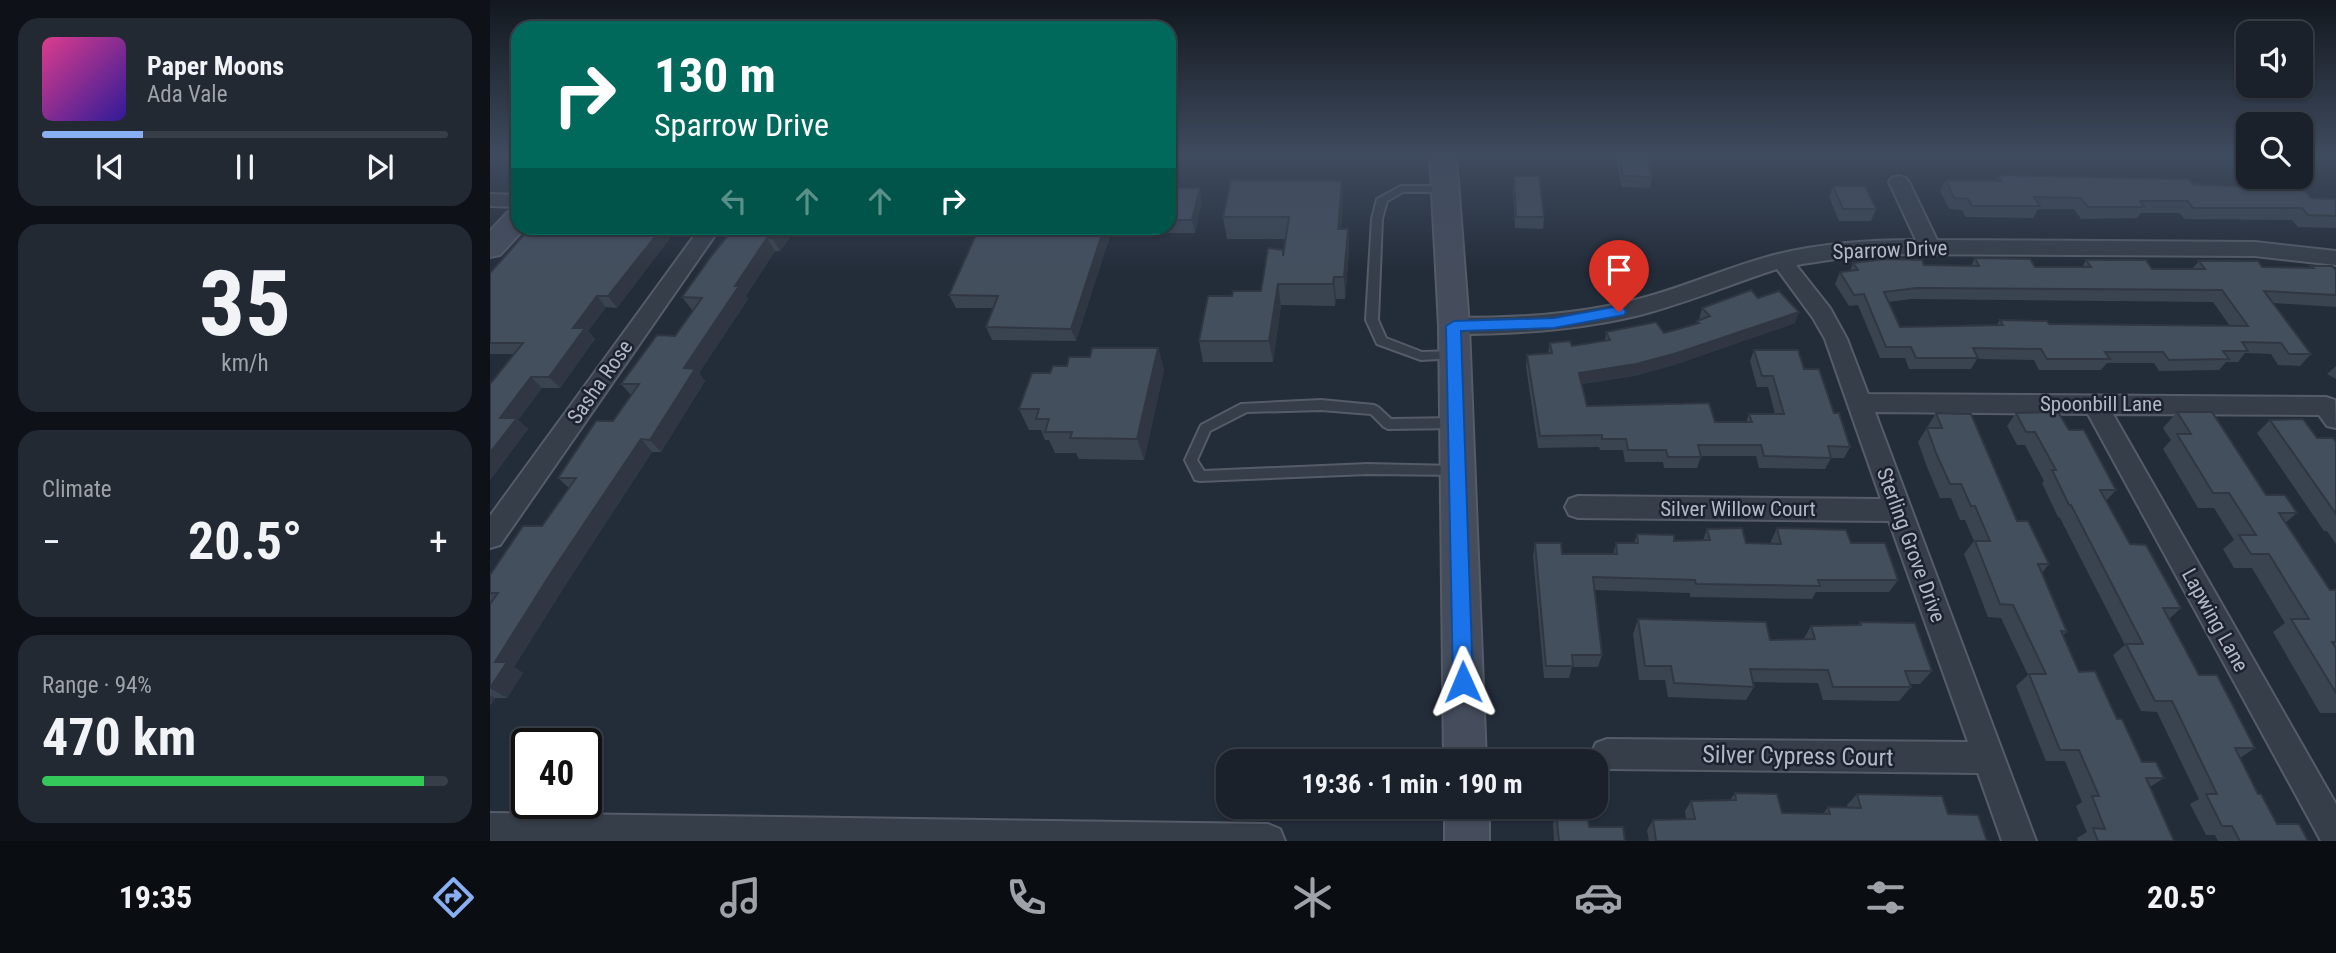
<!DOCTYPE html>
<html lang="en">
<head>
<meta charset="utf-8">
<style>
	body { margin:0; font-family:"Roboto Condensed",sans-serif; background:#232933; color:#f1f3f6; height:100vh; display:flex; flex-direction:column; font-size:26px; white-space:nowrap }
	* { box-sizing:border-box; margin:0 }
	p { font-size:23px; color:#9fa3a9 }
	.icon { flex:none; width:38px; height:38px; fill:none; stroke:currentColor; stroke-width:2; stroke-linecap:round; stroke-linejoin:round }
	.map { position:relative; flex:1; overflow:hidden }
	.panel { display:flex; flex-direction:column; gap:18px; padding:18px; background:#0e1218; width:490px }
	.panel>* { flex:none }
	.banner { position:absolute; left:21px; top:21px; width:665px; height:214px; border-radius:21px; box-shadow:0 2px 5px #0004,0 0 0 2px #383e47; background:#00695c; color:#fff; overflow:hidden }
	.controls { position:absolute; left:1746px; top:21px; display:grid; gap:14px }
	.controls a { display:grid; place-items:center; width:77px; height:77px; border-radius:14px; background:#1a212b; box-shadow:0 2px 5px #0004,0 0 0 2px #383e47; font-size:35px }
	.speed { position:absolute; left:21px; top:728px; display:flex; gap:14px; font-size:35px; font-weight:700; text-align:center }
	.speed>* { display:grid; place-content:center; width:91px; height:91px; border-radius:50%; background:#1a212b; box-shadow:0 2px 5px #0004,0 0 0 2px #383e47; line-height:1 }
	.speed .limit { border:4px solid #111; border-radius:10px; background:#fff; color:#111 }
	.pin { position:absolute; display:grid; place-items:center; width:60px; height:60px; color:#fff; margin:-72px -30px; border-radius:50% 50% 50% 0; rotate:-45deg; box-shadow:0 0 7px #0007 }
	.pin .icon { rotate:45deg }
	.me { position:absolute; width:77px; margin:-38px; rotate:359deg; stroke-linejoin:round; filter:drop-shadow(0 0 5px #0008) }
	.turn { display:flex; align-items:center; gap:24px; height:147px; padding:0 28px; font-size:32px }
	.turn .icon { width:91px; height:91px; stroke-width:2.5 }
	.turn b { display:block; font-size:49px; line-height:60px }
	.lanes { display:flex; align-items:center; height:66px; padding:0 28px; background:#0003; justify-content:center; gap:35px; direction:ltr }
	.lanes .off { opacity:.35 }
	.big { font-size:52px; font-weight:700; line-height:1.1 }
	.panel .tile { flex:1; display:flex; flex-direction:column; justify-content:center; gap:10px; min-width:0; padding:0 24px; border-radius:21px; background:#232933 }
	.panel .dial { align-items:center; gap:0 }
	.dial b { font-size:91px; line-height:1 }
	.song { display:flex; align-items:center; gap:21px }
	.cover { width:84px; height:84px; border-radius:10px; background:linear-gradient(135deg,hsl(330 70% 55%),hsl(250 70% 35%)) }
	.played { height:7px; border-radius:4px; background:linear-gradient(90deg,#89aff3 25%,#383e47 25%) }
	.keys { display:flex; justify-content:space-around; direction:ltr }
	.heat { display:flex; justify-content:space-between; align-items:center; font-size:38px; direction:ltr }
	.charge { height:10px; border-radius:5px; background:linear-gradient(90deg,#34c759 94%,#383e47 0) }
	.trip { position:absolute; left:726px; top:749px; width:392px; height:70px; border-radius:21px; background:#1a212b; box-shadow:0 2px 5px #0004,0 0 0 2px #383e47; font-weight:700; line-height:70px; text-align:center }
	.tab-bar { display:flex; height:112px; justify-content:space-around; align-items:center; background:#0a0d11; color:#9fa3a9 }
	.tab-bar .icon { width:49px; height:49px }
	.tab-bar .on { color:#89aff3 }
	.tab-bar b { font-size:32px; color:#f1f3f6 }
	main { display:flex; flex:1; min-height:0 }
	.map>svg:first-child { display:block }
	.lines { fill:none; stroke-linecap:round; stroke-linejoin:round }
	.lane-casing { stroke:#555c68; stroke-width:4 }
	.street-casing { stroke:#555c68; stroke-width:4 }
	.secondary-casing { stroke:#555c68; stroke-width:4 }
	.lane { fill:#363e4a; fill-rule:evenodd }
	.street { fill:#363e4a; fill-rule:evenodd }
	.secondary { fill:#454d5d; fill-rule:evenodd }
	.wall { fill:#3a4451; fill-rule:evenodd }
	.shaded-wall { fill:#303742 }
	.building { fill:#444f5e; stroke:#303742; stroke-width:2; fill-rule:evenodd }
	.route { fill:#1a73e8; stroke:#114b97; stroke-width:2 }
	.labels { text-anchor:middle; stroke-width:5; stroke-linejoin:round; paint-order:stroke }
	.street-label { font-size:21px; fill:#b2b9c6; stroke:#1c232f }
	.near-street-label { font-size:24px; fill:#b2b9c6; stroke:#1c232f }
</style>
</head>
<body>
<main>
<section class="panel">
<div class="tile">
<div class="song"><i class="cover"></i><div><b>Paper Moons</b><p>Ada Vale</p></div></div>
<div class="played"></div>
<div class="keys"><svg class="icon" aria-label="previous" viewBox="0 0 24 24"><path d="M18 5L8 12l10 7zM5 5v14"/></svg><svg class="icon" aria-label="pause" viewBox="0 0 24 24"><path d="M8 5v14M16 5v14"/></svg><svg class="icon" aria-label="next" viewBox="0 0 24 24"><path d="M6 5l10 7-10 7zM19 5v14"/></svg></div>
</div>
<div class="tile dial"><b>35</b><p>km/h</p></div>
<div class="tile"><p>Climate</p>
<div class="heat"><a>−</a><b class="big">20.5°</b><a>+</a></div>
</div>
<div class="tile"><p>Range · 94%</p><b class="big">470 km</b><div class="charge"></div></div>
</section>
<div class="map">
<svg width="1846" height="841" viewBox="0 0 1846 841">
	<rect width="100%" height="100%" fill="#232c39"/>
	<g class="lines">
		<g class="lane-casing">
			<path id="lane" d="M911,186H955L960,189L955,192H913L897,201L892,219L888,320L896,338L932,352L964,351L970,355L968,358L931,360L887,344L876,320L882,219L887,199Z
				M831,400L884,405L888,407L901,419L966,418L970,420L972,423L970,426L966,428L898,429L894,427L881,414L831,410L757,412L720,431L707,460L714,471L878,464L965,466L970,467L971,471L970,475L878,474L710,481L705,480L695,460L711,425L751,404Z"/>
		</g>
		<g class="street-casing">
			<path id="street" d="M1409,176L1416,178L1419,182L1447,240L1765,242L1846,251V265L1765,256L1378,254L1306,265L1340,308L1357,339L1378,394L1836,397L1845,400L1846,428L1837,426L1829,415L1623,414L1846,804V841H1831L1598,414L1385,412L1546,841H1512L1488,773L1117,769L1106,765L1101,754L1106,743L1117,739L1478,742L1399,521L1088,518L1079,515L1075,507L1079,499L1088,496L1391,499L1335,339L1323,318L1287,269C1241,284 1196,303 1150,315C1089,330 1027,334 964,334L956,332L953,326L956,320L964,318C1025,318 1086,315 1145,300C1194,288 1239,266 1288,254C1333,243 1381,240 1426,240L1399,182L1402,178Z
				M0,194L28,195V207L0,206Z
				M210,228H230L10,545L0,548V516Z
				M0,813L778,824L790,829L795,841H0Z"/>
		</g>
		<g class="secondary-casing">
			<path id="secondary" d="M940,155H966L979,326L996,761H954L949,326Z
				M28,209V228H35L10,255L0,257V231L18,212Z
				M955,807H999V841H955Z"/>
		</g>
		<use href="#lane" class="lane"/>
		<use href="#street" class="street"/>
		<use href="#secondary" class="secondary"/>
	</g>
	<path class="wall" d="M1126,155H1157L1162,177L1160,188L1131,187Z
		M1508,175L1703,184L1821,198L1846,199V228L1808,227L1802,220L1695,219L1689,213H1651L1647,218L1591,219L1584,209H1548L1543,218L1476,217L1472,210L1459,209L1450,191L1456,180L1504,181Z
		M1024,176L1054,217L1053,229L1025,228L1023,187Z
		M1343,186L1386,209L1381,221H1349L1339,197Z
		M679,188L712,201L705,233H621L586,341L502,340L496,327L504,308H466L459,295L489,228H679Z
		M853,202L851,229H858L859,251L855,299H846L845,306L791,305L783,362H713L709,341L742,296L771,291L793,254L796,239H737L733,217Z
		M244,228H307L290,251H285L256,296L258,299L209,373L215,381L171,452H162L76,584L24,667L33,673L17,698H5L0,706V604L1,602H0V575L52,526L79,488L68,478L123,421L141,395L131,384L185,336L203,310H202L192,297Z
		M183,234L127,308L116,307L98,331L105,339L70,388H52L28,420L38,429L0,480V384L24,354H0V273Z
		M1485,258L1545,267H1592L1596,260L1662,269H1702L1709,261L1772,267L1818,268L1820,266L1846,270V307L1783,303L1821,354L1810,366L1788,365L1781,354L1755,353L1748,362H1736L1729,370L1669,371L1664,363H1617L1611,370H1549L1544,360L1487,359L1481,369H1419L1415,358H1390L1368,305L1359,306L1345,284L1350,272L1360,271L1363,263L1481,266ZM1421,299L1723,302L1740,326L1559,324L1510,320L1507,325L1410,327L1398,302Z
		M1268,298L1305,323L1184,365L1144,376L1092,384L1097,406L1225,422H1256L1259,414H1285L1278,387H1267L1260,361L1264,350L1314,369L1344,413L1360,447L1354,458H1341L1335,469L1269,468L1266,456H1211L1207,468H1174L1173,462H1135L1133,450H1110L1109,447L1048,448L1036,367L1037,355L1058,354L1060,343L1082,346L1115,341L1116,332L1174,333L1207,324V321L1209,320L1212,308Z
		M668,348L674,370L654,460L589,459L586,453H565L559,440H555L551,430H539L529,409L560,373L600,357Z
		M1846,366V379L1837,374Z
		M1687,412L1776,495L1807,513L1795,523L1840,590H1846V713H1830L1783,632L1795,623L1762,568H1744L1733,549L1744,540L1724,508H1708L1673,449L1681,440L1673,428Z
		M1446,413L1559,564L1552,573L1577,632L1572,636L1589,672L1627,719L1652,762L1674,778L1660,787L1684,841H1588L1587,838L1597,832L1586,806L1592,802L1575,761H1556L1526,686L1538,675L1511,618L1498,617L1474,554L1484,541L1475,520H1470L1461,498H1450L1437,467L1428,442Z
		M1526,413L1579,430L1626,490L1616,501L1640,544L1691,608L1679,619L1709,675L1765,748L1750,758L1768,794L1787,824L1818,841H1728L1725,835H1716L1700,804L1709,799L1667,712L1651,711L1623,655L1635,645L1570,518L1568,517L1552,483L1554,481L1535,445H1527L1517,426Z
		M1780,420L1827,438L1846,442V544L1837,531H1834L1767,433Z
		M1287,528L1361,543L1408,580L1399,592H1326L1322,599L1200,597V593L1104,590L1112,655L1108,667H1082L1079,678H1054L1043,556L1045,543L1072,554H1123L1126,543H1144L1147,534L1184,541L1213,540L1217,529L1256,543L1281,544V541Z
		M1148,619L1280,640H1313L1321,626L1368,625L1370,622L1442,671L1430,684H1420L1421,687L1409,701L1333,700L1328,683L1263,682L1264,687L1256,700L1178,697L1175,680H1149L1143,634Z
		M1245,793L1292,813L1333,814L1338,807L1358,808L1357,805L1367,794L1458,814L1497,841H1159L1157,830L1163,820L1196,819L1195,811L1201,801L1240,800Z
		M1066,812L1099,827L1135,841H1064L1063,824Z"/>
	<path class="shaded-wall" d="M852,181L853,202L849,251L848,229Z
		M710,188L712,201L705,233L702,220Z
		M164,228H179L183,234L127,308L118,296Z
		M290,228H307L290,251L282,238Z
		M614,228H619L621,233L586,341L581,329Z
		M858,229L859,251L855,299L854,277Z
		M277,238L285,251L256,296L258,299L209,373L215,381L171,452L160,440L194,368L245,286Z
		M844,277L846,299L845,306L843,284Z
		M788,284L791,305L783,362L779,341Z
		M107,296L116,307L98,331L105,339L70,388L59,377L83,328Z
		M1309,312L1305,323L1184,365L1144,376L1087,385L1089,373Z
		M668,348L674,370L654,460L647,439Z
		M41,377L52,388L28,420L38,429L0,480V453L10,418Z
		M151,439L162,452L76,584L24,667L33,673L17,698L0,688L5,662L61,573Z
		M0,695L5,698L0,706Z"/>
	<path class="building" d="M1129,155H1157L1162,177L1133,176Z
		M1508,175L1699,179L1703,184L1814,190L1821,198L1846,199V216L1818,215L1812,208H1703L1698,201H1650L1654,207H1598L1591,198L1544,197L1550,206H1482L1478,199L1464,198L1456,180L1511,181Z
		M1024,176H1049L1054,217H1026Z
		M741,180L852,181L848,229H858L854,277H844L843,284H788L779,341H709L718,296H742L743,291H771L778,248L793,250V256L799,217H733Z
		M1343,186H1375L1386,209H1353Z
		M679,188H710L702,220H679Z
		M40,228H172L118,296H107L83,328H95L59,377H41L10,418H27L0,453V384L33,343H0V273Z
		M244,228H290L282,238H277L245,286H249L194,368L205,369L160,440L151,439L61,573L5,662H17L0,688V604L8,593H0V575L33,526H52L86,478H68L106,421H123L149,384H131L167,335L185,336L212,298L192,297L222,255Z
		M489,228H614L581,329L496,327L508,296L459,295Z
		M1485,258L1540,259L1545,267H1601L1596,260H1656L1662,269H1715L1709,261H1768L1772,267L1823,268L1820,266H1842L1846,270V295L1774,291L1821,354H1799L1791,343L1752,342L1758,351H1733L1739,359L1679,360L1673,352H1615L1620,359H1557L1551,349L1483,348L1488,358H1426L1421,347H1396L1374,294L1364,295L1350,272L1368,270L1363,263L1395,259L1432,260L1434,265L1489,266ZM1426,288L1732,290L1758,326L1559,324L1557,321L1510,320L1513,325L1410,327L1394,292Z
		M1261,290L1268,298L1289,291L1309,312L1187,353L1146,364L1089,373L1097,406L1219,403L1225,422H1262L1259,414H1294L1283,376H1272L1264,350H1308L1314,369H1329L1344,413H1349L1360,447L1338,446L1341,458L1274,456L1271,445H1208L1211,457H1178L1176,450H1138L1136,439H1112V435L1050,436L1037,355L1062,353L1060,343L1080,341L1082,346L1120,340L1116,332L1166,322L1174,333L1209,323L1207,321L1220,316L1212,308Z
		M602,348H668L647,439L580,438L582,432H555L559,419H546L549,409H529L542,373H560L563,366H577L579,357H600Z
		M1568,412L1579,430H1594L1626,490H1610L1640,544L1656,545L1691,608H1673L1709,675H1727L1765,748H1745L1768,794H1771L1787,824H1809L1818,841H1750L1742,826H1732L1716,794H1727L1682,701H1665L1636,644H1653L1581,505H1579L1562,470H1566L1545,432H1536L1526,413Z
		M1687,412H1722L1776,495H1795L1807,513H1789L1840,590H1846V642H1842L1846,648V693L1801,619H1819L1779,554H1761L1749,535H1766L1739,493H1723L1687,434H1701Z
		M1446,413L1481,414L1527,521H1538L1559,564H1548L1577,632L1571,631L1589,672L1605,671L1627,719H1632L1652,762H1666L1674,778H1656L1684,841H1608L1603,828L1615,829L1602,796H1609L1589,750H1570L1539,674H1556L1523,605L1510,604L1485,541H1500L1485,506H1481L1471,484H1460L1446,453L1437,428H1452Z
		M1813,419L1827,438H1843L1846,442V514L1780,420Z
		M1252,528L1256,543L1291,544L1287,528L1356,530L1361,543H1395L1408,580H1328L1330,586L1206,584L1205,580L1103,577L1112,655H1082L1083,666H1056L1045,543H1071L1072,554H1127L1126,543H1148L1147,534L1184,535V541L1220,540L1217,529Z
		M1148,619L1276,622L1280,640L1325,639L1321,626L1371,625L1370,622L1425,623L1442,671H1415L1421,687H1343L1338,670L1260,669L1264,687L1184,683L1181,666H1155Z
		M1245,793L1287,794L1292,813L1340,814L1338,807L1371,808L1367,794L1452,796L1458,814L1488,815L1497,841H1166L1163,820L1205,819L1201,801L1246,800Z
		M1066,812H1097L1099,827H1133L1135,841H1069Z"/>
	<linearGradient id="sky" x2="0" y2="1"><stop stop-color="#13181f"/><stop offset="0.57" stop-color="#3f4b5f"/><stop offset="1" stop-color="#3f4b5f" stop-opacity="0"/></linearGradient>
	<rect width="1846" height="272" fill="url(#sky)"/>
	<path class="route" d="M1129,306L1134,308L1136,312L1134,315L1064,328L971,331L983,682L980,689L973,691L966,689L963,682L956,326L964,321L1064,318Z"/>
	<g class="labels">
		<g class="street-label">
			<text transform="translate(1400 250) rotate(-2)" y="7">Sparrow Drive</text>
			<text transform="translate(110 382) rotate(-55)" y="7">Sasha Rose</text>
			<text x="1611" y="411">Spoonbill Lane</text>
			<text x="1248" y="516">Silver Willow Court</text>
			<text transform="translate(1421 545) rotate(70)" y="7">Sterling Grove Drive</text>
			<text transform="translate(1725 620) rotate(61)" y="7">Lapwing Lane</text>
		</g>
		<g class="near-street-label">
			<text transform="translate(1308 756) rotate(1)" y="8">Silver Cypress Court</text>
		</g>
	</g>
</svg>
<div class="controls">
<a><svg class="icon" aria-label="sound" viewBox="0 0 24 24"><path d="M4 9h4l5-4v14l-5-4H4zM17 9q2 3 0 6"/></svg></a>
<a><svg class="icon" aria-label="search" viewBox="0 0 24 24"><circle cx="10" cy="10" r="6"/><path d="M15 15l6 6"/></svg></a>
</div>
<div class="speed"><div class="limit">40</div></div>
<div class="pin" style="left:1129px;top:312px;background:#d93025"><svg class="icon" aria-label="arrive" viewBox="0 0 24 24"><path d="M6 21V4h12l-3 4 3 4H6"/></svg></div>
<svg class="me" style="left:973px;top:682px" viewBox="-20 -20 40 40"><path d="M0-17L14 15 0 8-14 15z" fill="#1a73e8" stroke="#fff" stroke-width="4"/></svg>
<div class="trip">19:36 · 1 min · 190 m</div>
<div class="banner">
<div class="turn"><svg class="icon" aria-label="right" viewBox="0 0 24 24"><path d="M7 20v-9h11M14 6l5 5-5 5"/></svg><div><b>130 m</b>Sparrow Drive</div></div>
<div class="lanes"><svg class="icon off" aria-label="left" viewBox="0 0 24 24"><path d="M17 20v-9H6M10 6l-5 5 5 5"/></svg><svg class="icon off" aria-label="ahead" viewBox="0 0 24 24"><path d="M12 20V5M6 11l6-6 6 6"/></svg><svg class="icon off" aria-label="ahead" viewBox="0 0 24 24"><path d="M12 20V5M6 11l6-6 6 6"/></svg><svg class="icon" aria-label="right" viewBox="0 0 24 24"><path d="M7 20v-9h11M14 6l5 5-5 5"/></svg></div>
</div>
</div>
</main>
<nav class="tab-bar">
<b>19:35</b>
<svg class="icon on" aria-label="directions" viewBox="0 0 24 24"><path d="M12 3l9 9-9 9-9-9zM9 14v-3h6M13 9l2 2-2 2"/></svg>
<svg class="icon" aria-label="music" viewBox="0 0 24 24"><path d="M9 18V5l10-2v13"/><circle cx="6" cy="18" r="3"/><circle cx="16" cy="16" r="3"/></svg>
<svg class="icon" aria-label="phone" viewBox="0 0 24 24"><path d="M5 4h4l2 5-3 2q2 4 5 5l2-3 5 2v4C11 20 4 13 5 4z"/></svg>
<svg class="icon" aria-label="climate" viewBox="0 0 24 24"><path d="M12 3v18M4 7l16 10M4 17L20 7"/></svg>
<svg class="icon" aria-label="car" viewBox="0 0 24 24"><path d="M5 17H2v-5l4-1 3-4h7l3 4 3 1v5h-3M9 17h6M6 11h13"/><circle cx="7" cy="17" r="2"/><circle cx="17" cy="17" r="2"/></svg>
<svg class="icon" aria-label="filters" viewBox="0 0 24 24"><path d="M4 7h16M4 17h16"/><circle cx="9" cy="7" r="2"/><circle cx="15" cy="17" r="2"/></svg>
<b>20.5°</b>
</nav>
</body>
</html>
